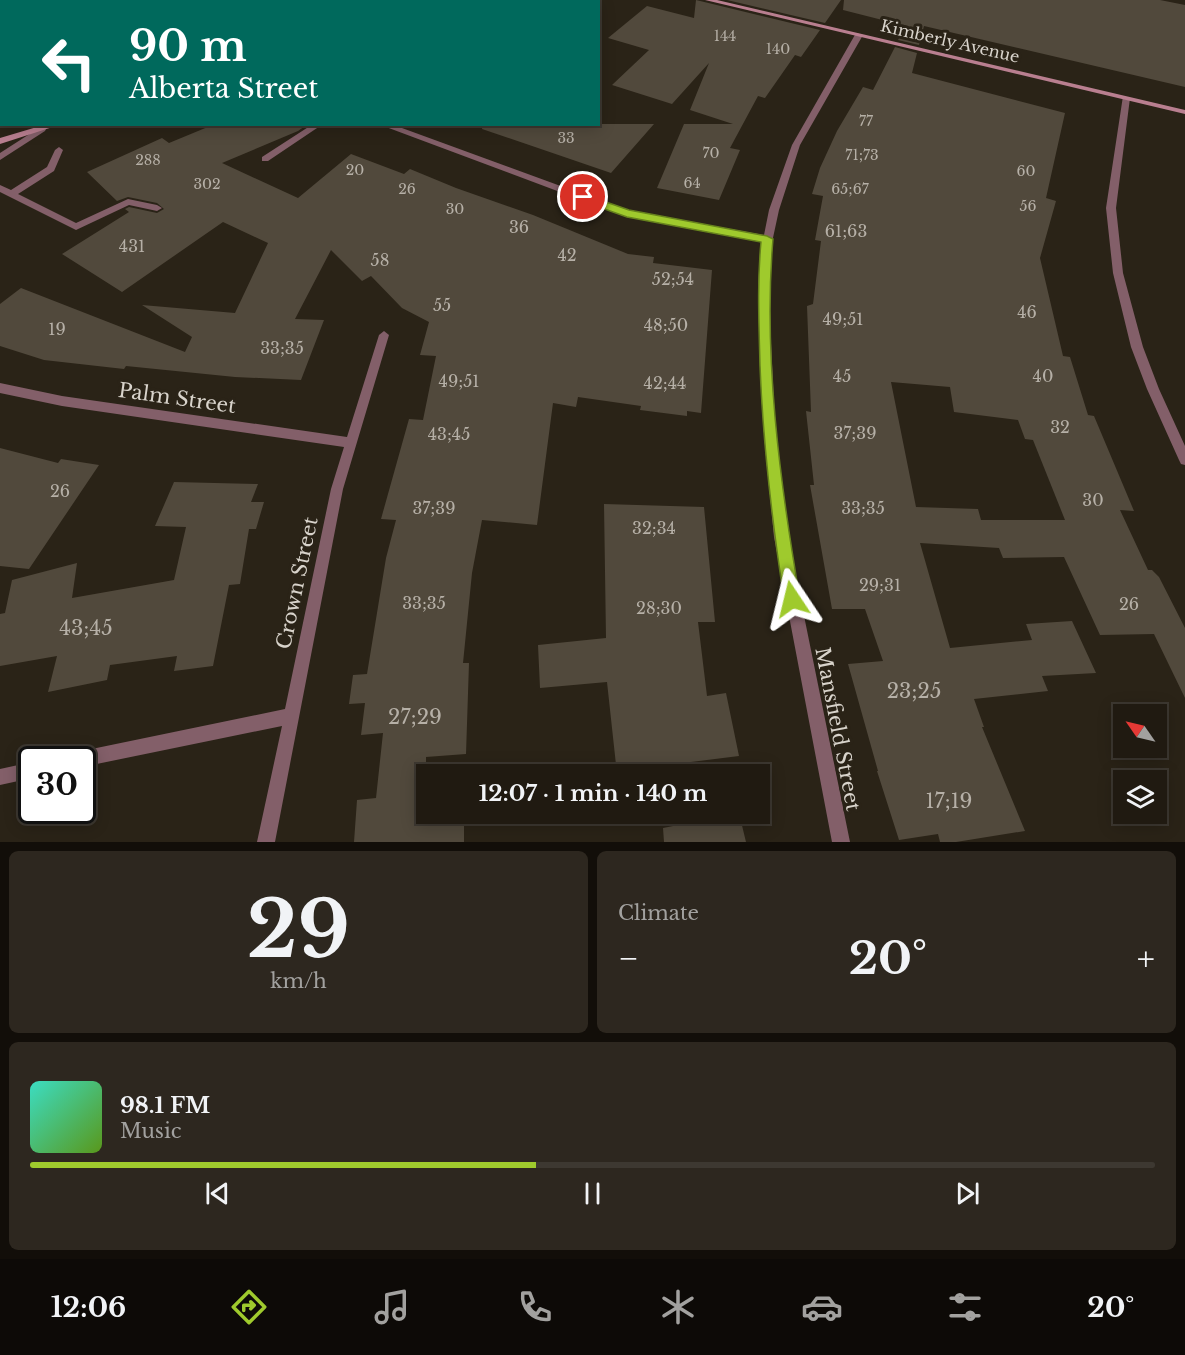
<!DOCTYPE html>
<html lang="en">
<head>
<meta charset="utf-8">
<style>
	body { margin:0; font-family:"Libre Baskerville",serif; background:#2d271f; color:#f1f3f6; height:100vh; display:flex; flex-direction:column; font-size:22px; white-space:nowrap }
	* { box-sizing:border-box; margin:0 }
	p { font-size:20px; color:#a2a19f }
	.icon { flex:none; width:33px; height:33px; fill:none; stroke:currentColor; stroke-width:2; stroke-linecap:round; stroke-linejoin:round }
	.map { position:relative; height:842px; overflow:hidden }
	.panel { display:flex; flex-direction:column; gap:9px; padding:9px; background:#120e09; flex:1 }
	.panel>* { flex:none }
	.hud { position:absolute; left:0px; top:0px; width:600px; height:126px; box-shadow:0 3px 15px #0003,0 0 0 2px #3d3831; background:#00695c; color:#fff; overflow:hidden }
	.needle { width:39px; rotate:304deg }
	.controls { position:absolute; left:1113px; top:704px; display:grid; gap:12px }
	.controls a { display:grid; place-items:center; width:54px; height:54px; border-radius:0px; background:#201a11; box-shadow:0 3px 15px #0003,0 0 0 2px #3d3831; font-size:30px }
	.speed { position:absolute; left:18px; top:746px; display:flex; gap:12px; font-size:30px; font-weight:700; text-align:center }
	.speed>* { display:grid; place-content:center; width:78px; height:78px; border-radius:50%; background:#201a11; box-shadow:0 3px 15px #0003,0 0 0 2px #3d3831; line-height:1 }
	.speed .limit { border:3px solid #111; border-radius:9px; background:#fff; color:#111 }
	.pin { position:absolute; display:grid; place-items:center; width:51px; height:51px; color:#fff; margin:-26px; border:3px solid #fff; border-radius:50%; box-shadow:0 2px 6px #0007 }
	.me { position:absolute; width:66px; margin:-33px; rotate:350deg; stroke-linejoin:round; filter:drop-shadow(0 0 4px #0008) }
	.turn { display:flex; align-items:center; gap:21px; height:126px; padding:0 30px; font-size:27px }
	.turn .icon { width:78px; height:78px; stroke-width:2.5 }
	.turn b { display:block; font-size:42px; line-height:51px }
	.big { font-size:45px; font-weight:700; line-height:1.1 }
	.panel .widget { flex:1; display:flex; flex-direction:column; justify-content:center; gap:9px; min-width:0; padding:0 21px; border-radius:9px; background:#2d271f }
	.panel .dial { align-items:center; gap:0 }
	.dial b { font-size:78px; line-height:1 }
	.song { display:flex; align-items:center; gap:18px }
	.cover { width:72px; height:72px; border-radius:9px; background:linear-gradient(135deg,hsl(170 70% 55%),hsl(90 70% 35%)) }
	.played { height:6px; border-radius:3px; background:linear-gradient(90deg,#9fca2d 45%,#3d3831 45%) }
	.keys { display:flex; justify-content:space-around; direction:ltr }
	.heat { display:flex; justify-content:space-between; align-items:center; font-size:33px; direction:ltr }
	.panel .tiles { flex:1; display:grid; gap:9px; grid-template-columns:1fr 1fr }
	.widget:last-child { grid-column:span 2 }
	.trip { position:absolute; left:416px; top:764px; width:354px; height:60px; border-radius:0px; background:#201a11; box-shadow:0 3px 15px #0003,0 0 0 2px #3d3831; font-weight:700; line-height:60px; text-align:center }
	.tabs { display:flex; height:96px; justify-content:space-around; align-items:center; background:#0d0a07; color:#a2a19f }
	.tabs .icon { width:42px; height:42px }
	.tabs .active { color:#9fca2d }
	.tabs b { font-size:27px; color:#f1f3f6 }
	.map>svg:first-child { display:block }
	.building { fill:#51493c; fill-rule:evenodd }
	.lines { fill:none; stroke-linecap:round; stroke-linejoin:round }
	.service { fill:#835f69; fill-rule:evenodd }
	.minor { fill:#835f69; fill-rule:evenodd }
	.tertiary { fill:#835f69; fill-rule:evenodd }
	.secondary { fill:#b97f90; fill-rule:evenodd }
	.route { fill:#9fca2d; stroke:#67831d; stroke-width:1.5 }
	.labels { text-anchor:middle; stroke-width:6; stroke-linejoin:round; paint-order:stroke }
	.far-number-label { font-size:14px; fill:#b6b0a7 }
	.far-street-label { font-size:16px; fill:#d8d3cb; stroke:#2a2317 }
	.number-label { font-size:16px; fill:#b6b0a7 }
	.street-label { font-size:20px; fill:#d8d3cb; stroke:#2a2317 }
	.near-number-label { font-size:20px; fill:#b6b0a7 }
</style>
</head>
<body>
<div class="map">
<svg width="1185" height="842" viewBox="0 0 1185 842">
	<rect width="100%" height="100%" fill="#2a2317"/>
	<path class="building" d="M696,0L820,30L801,57L795,55L765,98L758,96L730,148L740,150L719,200L657,188L684,124H733L690,110L709,63L672,104L612,85L649,50L608,38L647,6L694,18Z
		M727,0H841L825,23Z
		M844,0H1160L1185,5V87L924,26L919,45L898,40L906,26L843,10Z
		M895,47L917,53L912,73L1065,113L1046,198L1056,201L1040,258L1063,356L1070,357L1088,415L1094,416L1134,511L1120,510L1148,570H1152L1159,577L1185,628V698L1154,634L1100,635L1064,557L1003,558L999,548L920,543L950,648L1032,640L1026,624L1072,621L1096,673L1042,676L1048,691L974,699L984,727H982L1025,831L956,842H940L938,834L899,840L877,771H878L848,664L883,661L865,609H832L810,485H814L806,411L811,412L807,306L813,304L821,241L815,240L823,196L812,194L820,168L837,131L863,87L873,90ZM891,382L950,387L954,412L1018,420L1025,439L1033,440L1065,520H981L978,509L916,507Z
		M215,124H308L298,131L222,163L298,198L351,154L404,174L410,169L456,188L533,215L628,254L654,257L653,263L712,270L701,413L687,411V416L640,410L641,406L578,397L576,407L553,403L537,525L482,520L472,573L463,663H469L466,754L426,757V813H464V842H354L357,800L376,798L383,733L361,735L365,703L349,704L353,675L367,674L386,558L396,520L381,519L409,419L423,420L436,356L420,355L429,322L402,308L371,276L362,281L331,250L295,319L324,320L301,380L235,377L126,366L124,369L44,360L0,346V304L21,288L185,352L192,337L142,305L235,313L268,243L223,222L122,292L62,254L129,212L125,209L129,207L157,213L164,209L157,203L128,197L117,201L87,172L162,138L169,143Z
		M483,124H654L611,173L482,129Z
		M0,448L58,463L61,459L99,465L29,569L0,566Z
		M174,482L258,484L251,502H264L256,529H249L240,584L229,585L213,666L174,671L177,656L110,665L107,680L48,692L57,656L0,666V614L5,613L12,580L77,563L72,598L174,580L186,527L155,526Z
		M604,504L704,507L715,622H698L707,696L726,693L739,756L643,768L644,774H617L607,682L540,688L538,645L606,638Z
		M739,813L746,842H664L663,828Z"/>
	<g class="lines">
		<path class="service" d="M319,0H326L327,2H320Z
			M313,124H323L268,161H262V157Z
			M59,147L63,150L54,171L18,194L76,223L128,199L157,205L162,208L157,211L129,205L76,230L0,192V185L11,190L47,167L55,150Z"/>
		<path class="minor" d="M856,33L863,35L800,145L779,210L771,247L768,285L775,422L788,537L850,842H832L774,537L763,422L758,285L762,241L624,216L378,124H391L629,211L764,235L769,210L792,145Z
			M1123,96L1130,98L1116,208L1123,273L1143,347L1159,389L1185,446V465L1181,464L1179,460L1147,389L1131,347L1113,273L1106,208Z
			M384,331L389,335L343,489L275,842H257L282,726L82,767V759H74L76,753L82,751L285,709L331,489L344,447L62,406L0,393V383L62,396L347,437L379,335Z
			M32,762V778L0,785V769Z"/>
		<path class="tertiary" d="M42,126L46,129L45,131L0,160V153Z"/>
		<path class="secondary" d="M441,0L440,2H431L433,0Z
			M705,0H717L1185,110V114Z
			M47,124H62L0,144V138Z"/>
	</g>
	<path class="route" d="M583,194L629,210L767,236L773,239C763,355 780,484 800,599L798,604L792,607L786,604L784,599C772,521 763,444 760,366C759,324 757,284 761,242L627,217L579,200L577,197Z"/>
	<g class="labels">
		<g class="far-number-label">
			<text x="725" y="41">144</text>
			<text x="778" y="54">140</text>
			<text x="866" y="126">77</text>
			<text x="566" y="143">33</text>
			<text x="711" y="158">70</text>
			<text x="862" y="160">71;73</text>
			<text x="148" y="165">288</text>
			<text x="355" y="175">20</text>
			<text x="1026" y="176">60</text>
			<text x="692" y="188">64</text>
			<text x="207" y="189">302</text>
			<text x="407" y="194">26</text>
			<text x="850" y="194">65;67</text>
			<text x="1028" y="211">56</text>
			<text x="455" y="214">30</text>
		</g>
		<g class="far-street-label">
			<text transform="translate(950 41) rotate(13)" y="6">Kimberly Avenue</text>
		</g>
		<g class="number-label">
			<text x="519" y="233">36</text>
			<text x="846" y="237">61;63</text>
			<text x="132" y="252">431</text>
			<text x="567" y="261">42</text>
			<text x="380" y="266">58</text>
			<text x="673" y="285">52;54</text>
			<text x="442" y="311">55</text>
			<text x="1027" y="318">46</text>
			<text x="843" y="325">49;51</text>
			<text x="666" y="331">48;50</text>
			<text x="57" y="335">19</text>
			<text x="282" y="354">33;35</text>
			<text x="842" y="382">45</text>
			<text x="1043" y="382">40</text>
			<text x="459" y="387">49;51</text>
			<text x="665" y="389">42;44</text>
			<text x="1060" y="433">32</text>
			<text x="855" y="439">37;39</text>
			<text x="449" y="440">43;45</text>
			<text x="60" y="497">26</text>
			<text x="1093" y="506">30</text>
			<text x="434" y="514">37;39</text>
			<text x="863" y="514">33;35</text>
			<text x="654" y="534">32;34</text>
			<text x="880" y="591">29;31</text>
			<text x="424" y="609">33;35</text>
			<text x="1129" y="610">26</text>
			<text x="659" y="614">28;30</text>
		</g>
		<g class="street-label">
			<text transform="translate(177 398) rotate(8)" y="7">Palm Street</text>
			<text transform="translate(297 583) rotate(-78)" y="7">Crown Street</text>
			<text transform="translate(838 729) rotate(79)" y="7">Mansfield Street</text>
		</g>
		<g class="near-number-label">
			<text x="86" y="635">43;45</text>
			<text x="914" y="698">23;25</text>
			<text x="415" y="724">27;29</text>
			<text x="949" y="808">17;19</text>
		</g>
	</g>
</svg>
<div class="controls">
<a><svg class="needle" viewBox="-14 -14 28 28"><path d="M0-13l5 13h-10z" fill="#e53935"/><path d="M0 13l5-13h-10z" fill="#a2a19f"/></svg></a>
<a><svg class="icon" aria-label="layers" viewBox="0 0 24 24"><path d="M12 4l9 5-9 5-9-5zM3 14l9 5 9-5"/></svg></a>
</div>
<div class="speed"><div class="limit">30</div></div>
<div class="pin" style="left:583px;top:197px;background:#d93025"><svg class="icon" aria-label="arrive" viewBox="0 0 24 24"><path d="M6 21V4h12l-3 4 3 4H6"/></svg></div>
<svg class="me" style="left:792px;top:599px" viewBox="-20 -20 40 40"><path d="M0-17L14 15 0 8-14 15z" fill="#9fca2d" stroke="#fff" stroke-width="4"/></svg>
<div class="trip">12:07 · 1 min · 140 m</div>
<div class="hud">
<div class="turn"><svg class="icon" aria-label="left" viewBox="0 0 24 24"><path d="M17 20v-9H6M10 6l-5 5 5 5"/></svg><div><b>90 m</b>Alberta Street</div></div>
</div>
</div>
<section class="panel">
<div class="tiles">
<div class="widget dial"><b>29</b><p>km/h</p></div>
<div class="widget"><p>Climate</p>
<div class="heat"><a>−</a><b class="big">20°</b><a>+</a></div>
</div>
<div class="widget">
<div class="song"><i class="cover"></i><div><b>98.1 FM</b><p>Music</p></div></div>
<div class="played"></div>
<div class="keys"><svg class="icon" aria-label="previous" viewBox="0 0 24 24"><path d="M18 5L8 12l10 7zM5 5v14"/></svg><svg class="icon" aria-label="pause" viewBox="0 0 24 24"><path d="M8 5v14M16 5v14"/></svg><svg class="icon" aria-label="next" viewBox="0 0 24 24"><path d="M6 5l10 7-10 7zM19 5v14"/></svg></div>
</div>
</div>
</section>
<nav class="tabs">
<b>12:06</b>
<svg class="icon active" aria-label="directions" viewBox="0 0 24 24"><path d="M12 3l9 9-9 9-9-9zM9 14v-3h6M13 9l2 2-2 2"/></svg>
<svg class="icon" aria-label="music" viewBox="0 0 24 24"><path d="M9 18V5l10-2v13"/><circle cx="6" cy="18" r="3"/><circle cx="16" cy="16" r="3"/></svg>
<svg class="icon" aria-label="phone" viewBox="0 0 24 24"><path d="M5 4h4l2 5-3 2q2 4 5 5l2-3 5 2v4C11 20 4 13 5 4z"/></svg>
<svg class="icon" aria-label="climate" viewBox="0 0 24 24"><path d="M12 3v18M4 7l16 10M4 17L20 7"/></svg>
<svg class="icon" aria-label="car" viewBox="0 0 24 24"><path d="M5 17H2v-5l4-1 3-4h7l3 4 3 1v5h-3M9 17h6M6 11h13"/><circle cx="7" cy="17" r="2"/><circle cx="17" cy="17" r="2"/></svg>
<svg class="icon" aria-label="filters" viewBox="0 0 24 24"><path d="M4 7h16M4 17h16"/><circle cx="9" cy="7" r="2"/><circle cx="15" cy="17" r="2"/></svg>
<b>20°</b>
</nav>
</body>
</html>
